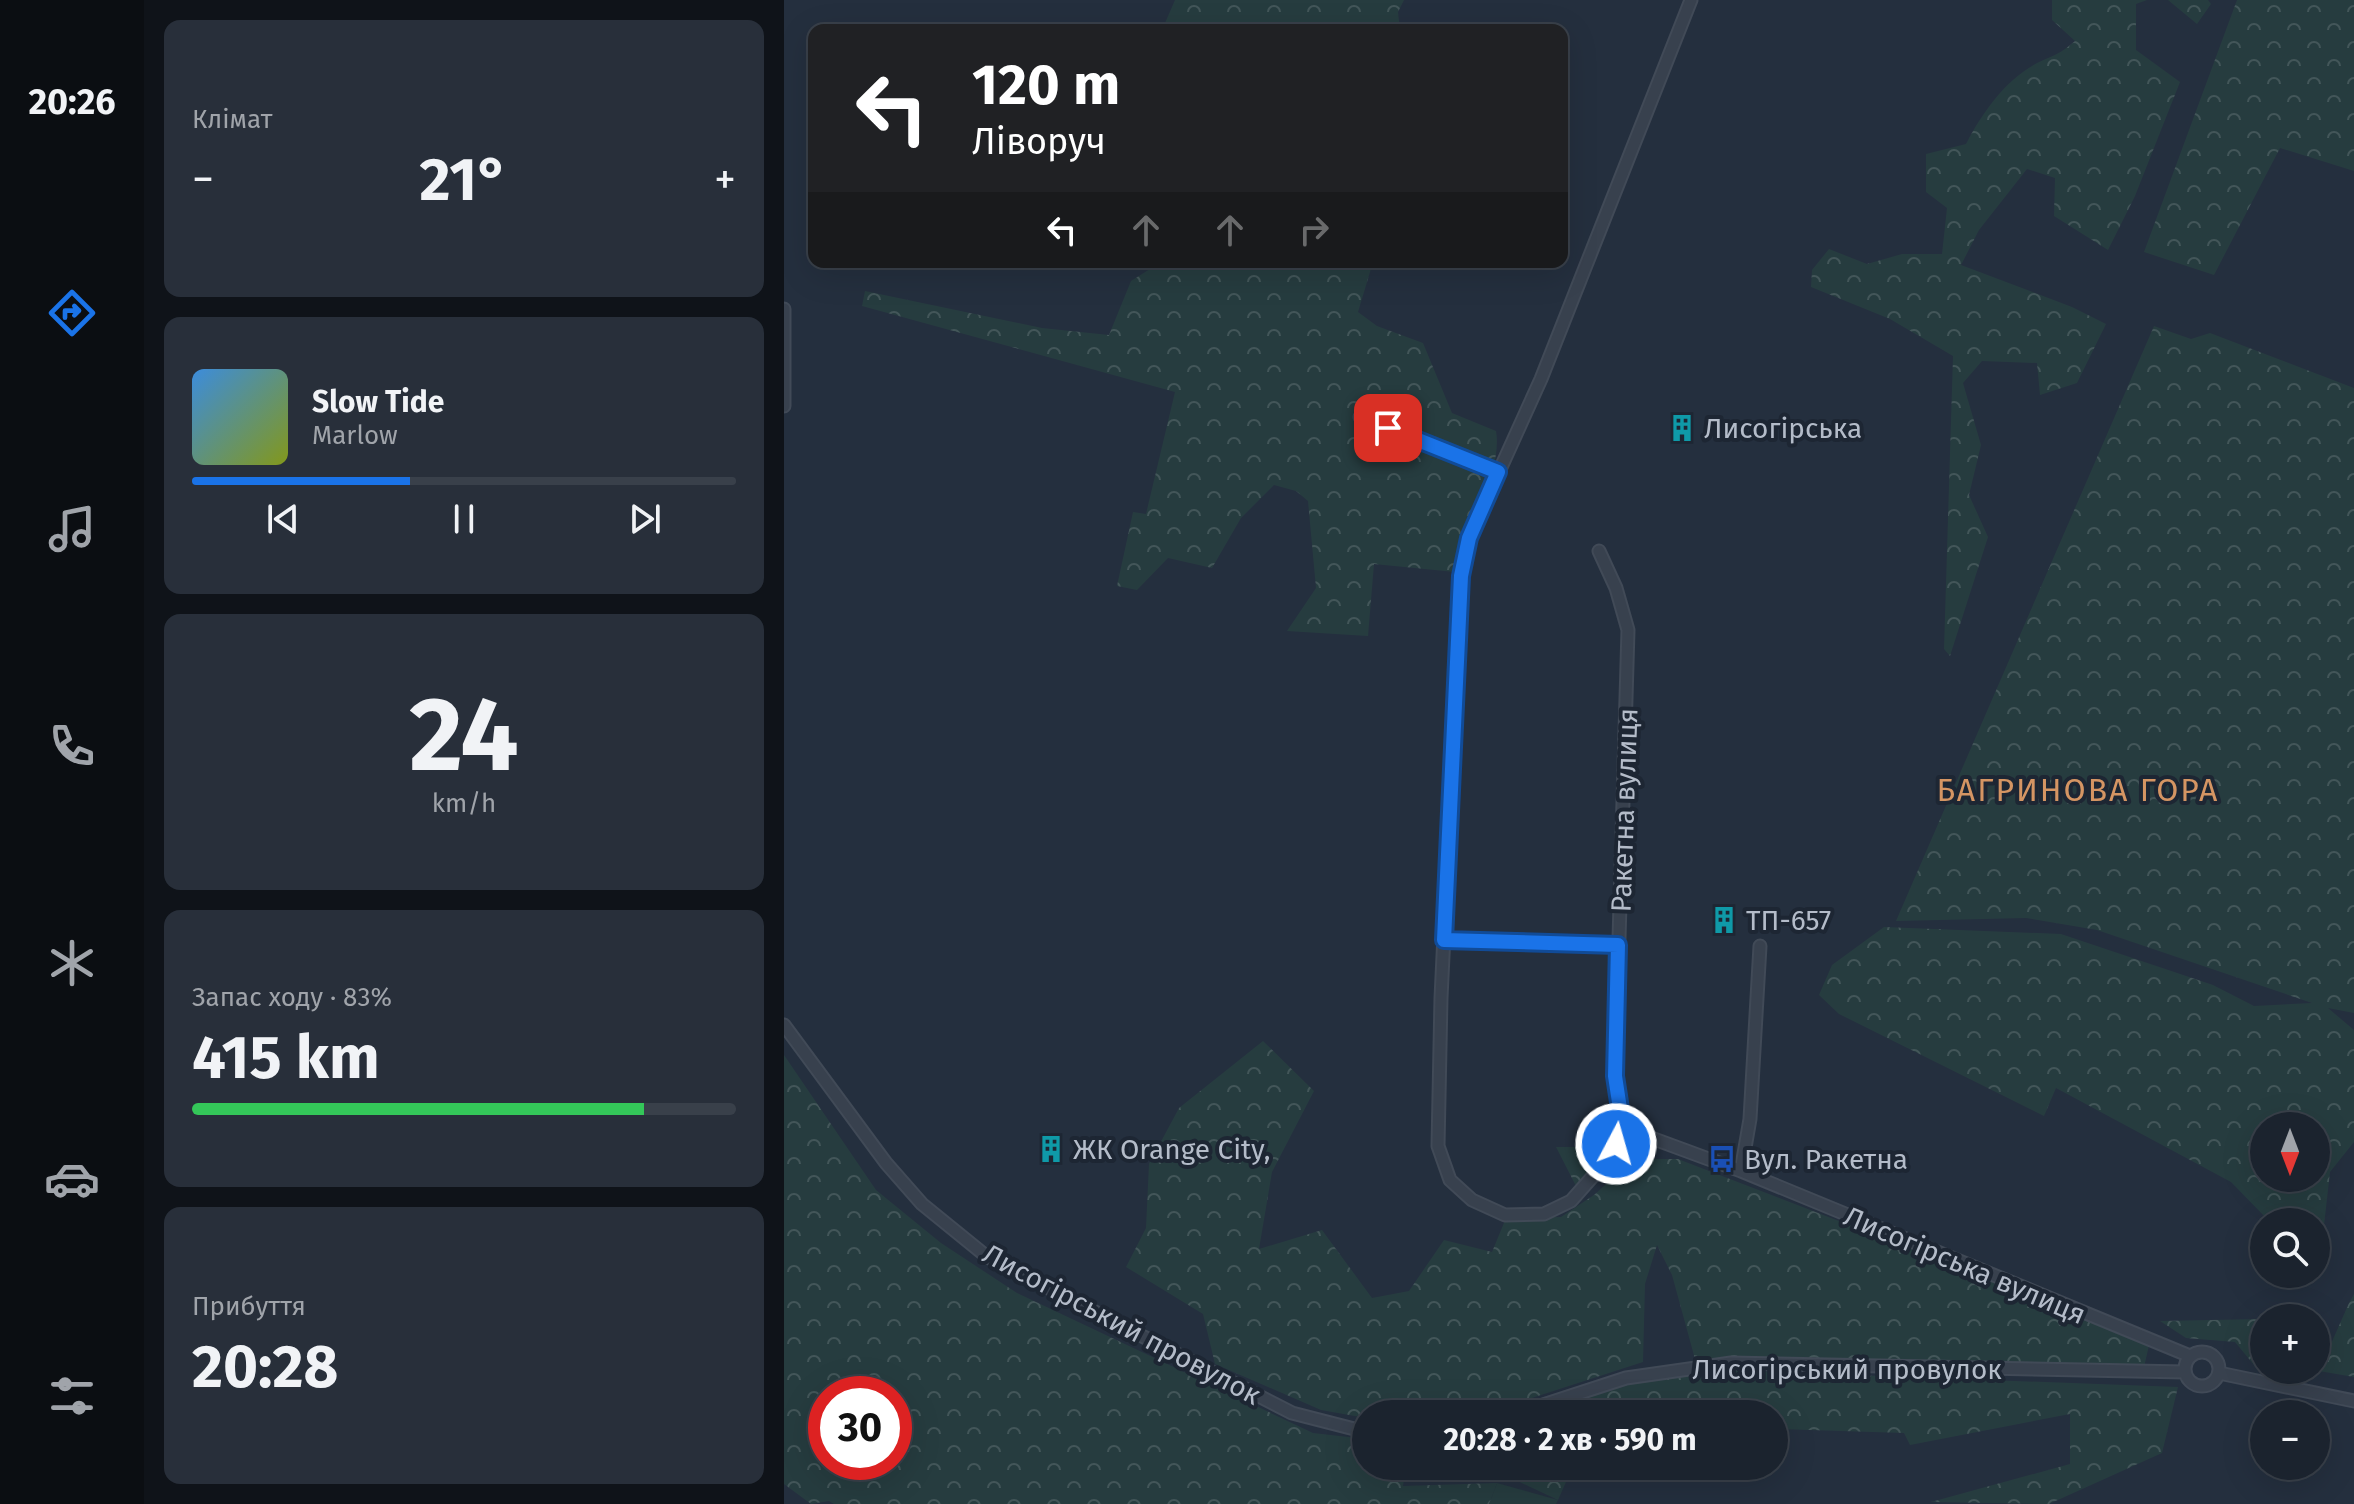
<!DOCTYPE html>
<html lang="uk">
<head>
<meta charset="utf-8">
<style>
	body { margin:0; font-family:"Fira Sans",sans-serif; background:#282f3a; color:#f1f3f6; height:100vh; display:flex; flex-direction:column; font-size:30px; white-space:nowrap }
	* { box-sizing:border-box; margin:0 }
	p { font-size:26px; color:#a0a4aa }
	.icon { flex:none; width:44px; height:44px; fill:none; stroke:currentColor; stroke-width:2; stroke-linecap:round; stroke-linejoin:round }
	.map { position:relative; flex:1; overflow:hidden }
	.drawer { display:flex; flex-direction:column; gap:20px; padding:20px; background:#0f1319; width:640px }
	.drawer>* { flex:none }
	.banner { position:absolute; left:24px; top:24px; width:760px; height:244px; border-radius:16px; box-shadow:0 8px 32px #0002,0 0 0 2px #39404a; background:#202124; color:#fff; overflow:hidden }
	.needle { width:52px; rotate:180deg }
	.controls { position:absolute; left:1466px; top:1112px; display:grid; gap:16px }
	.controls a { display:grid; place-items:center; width:80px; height:80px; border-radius:50%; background:#1b232e; box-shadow:0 8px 32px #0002,0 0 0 2px #39404a; font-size:40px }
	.speed { position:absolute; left:24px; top:1376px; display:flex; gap:16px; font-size:40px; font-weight:700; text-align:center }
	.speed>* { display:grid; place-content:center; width:104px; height:104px; border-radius:50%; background:#1b232e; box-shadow:0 8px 32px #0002,0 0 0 2px #39404a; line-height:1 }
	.speed .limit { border:12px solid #d22; background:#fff; color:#111 }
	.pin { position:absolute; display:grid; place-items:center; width:68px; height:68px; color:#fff; margin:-34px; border-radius:16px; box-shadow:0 4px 12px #0006 }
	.me { position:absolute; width:88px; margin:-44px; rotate:6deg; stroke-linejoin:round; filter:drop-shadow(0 0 6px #0008) }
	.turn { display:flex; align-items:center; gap:28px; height:168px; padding:0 32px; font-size:36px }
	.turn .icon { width:104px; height:104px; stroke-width:2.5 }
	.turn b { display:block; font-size:56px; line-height:68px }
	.lanes { display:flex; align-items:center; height:76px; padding:0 32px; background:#0003; justify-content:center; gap:40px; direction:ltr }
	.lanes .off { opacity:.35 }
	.big { font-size:60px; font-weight:700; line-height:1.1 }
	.drawer .widget { flex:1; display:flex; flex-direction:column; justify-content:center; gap:12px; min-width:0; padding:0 28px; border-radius:16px; background:#282f3a }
	.drawer .dial { align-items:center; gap:0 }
	.dial b { font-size:104px; line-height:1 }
	.song { display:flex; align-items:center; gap:24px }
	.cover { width:96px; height:96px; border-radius:12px; background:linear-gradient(135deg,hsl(210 70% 55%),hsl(70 70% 35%)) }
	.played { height:8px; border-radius:4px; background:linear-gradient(90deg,#1a73e8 40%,#39404a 40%) }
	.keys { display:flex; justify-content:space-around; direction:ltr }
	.heat { display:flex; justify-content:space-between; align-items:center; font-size:44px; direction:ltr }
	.charge { height:12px; border-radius:6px; background:linear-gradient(90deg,#34c759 83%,#39404a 0) }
	.trip { position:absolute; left:568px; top:1400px; width:436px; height:80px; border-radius:40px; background:#1b232e; box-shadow:0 8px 32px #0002,0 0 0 2px #39404a; font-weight:700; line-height:80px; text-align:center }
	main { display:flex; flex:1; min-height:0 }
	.dock { display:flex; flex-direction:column; width:144px; justify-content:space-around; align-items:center; background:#0b0e12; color:#a0a4aa }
	.dock .icon { width:56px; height:56px }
	.dock .on { color:#1a73e8 }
	.dock b { font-size:36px; color:#f1f3f6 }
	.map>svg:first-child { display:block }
	.grass { fill:#263c3f }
	.forest { fill:url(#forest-crowns); fill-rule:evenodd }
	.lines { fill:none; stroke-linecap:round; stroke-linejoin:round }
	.minor-casing { stroke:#414a57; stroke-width:15 }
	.minor { stroke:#38414e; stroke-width:11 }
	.route-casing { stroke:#114b97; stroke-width:20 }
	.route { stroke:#1a73e8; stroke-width:14 }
	.labels { text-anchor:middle; stroke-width:8; stroke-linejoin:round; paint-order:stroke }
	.poi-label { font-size:28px; fill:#b4bcc9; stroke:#1d2633; text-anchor:start }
	.street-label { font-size:28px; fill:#b4bcc9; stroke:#1d2633 }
	.quarter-label { font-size:32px; letter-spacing:2px; fill:#d59563; stroke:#1d2633 }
</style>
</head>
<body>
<main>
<nav class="dock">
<b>20:26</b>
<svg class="icon on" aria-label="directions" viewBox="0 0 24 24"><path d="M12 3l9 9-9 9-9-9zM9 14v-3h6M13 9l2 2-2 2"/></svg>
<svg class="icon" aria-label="music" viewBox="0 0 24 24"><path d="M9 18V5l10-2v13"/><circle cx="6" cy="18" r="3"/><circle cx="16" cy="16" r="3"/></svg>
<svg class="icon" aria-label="phone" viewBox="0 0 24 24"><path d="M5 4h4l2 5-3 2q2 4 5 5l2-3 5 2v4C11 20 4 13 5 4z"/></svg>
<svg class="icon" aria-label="climate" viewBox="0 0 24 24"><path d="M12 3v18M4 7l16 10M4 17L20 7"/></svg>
<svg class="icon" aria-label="car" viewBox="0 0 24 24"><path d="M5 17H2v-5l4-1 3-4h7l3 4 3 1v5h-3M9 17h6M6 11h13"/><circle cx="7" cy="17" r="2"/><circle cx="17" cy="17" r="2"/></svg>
<svg class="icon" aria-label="filters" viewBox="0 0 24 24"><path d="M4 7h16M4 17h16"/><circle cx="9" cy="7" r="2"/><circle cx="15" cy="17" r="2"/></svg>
</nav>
<section class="drawer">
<div class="widget"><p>Клімат</p>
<div class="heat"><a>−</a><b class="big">21°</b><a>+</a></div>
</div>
<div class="widget">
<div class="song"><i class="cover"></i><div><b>Slow Tide</b><p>Marlow</p></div></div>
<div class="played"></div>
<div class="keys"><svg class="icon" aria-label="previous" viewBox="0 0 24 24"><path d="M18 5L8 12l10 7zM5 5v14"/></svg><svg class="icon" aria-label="pause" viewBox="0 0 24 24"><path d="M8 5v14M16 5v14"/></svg><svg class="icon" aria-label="next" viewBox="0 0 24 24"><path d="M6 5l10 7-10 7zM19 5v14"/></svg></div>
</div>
<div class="widget dial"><b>24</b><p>km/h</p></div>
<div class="widget"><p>Запас ходу · 83%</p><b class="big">415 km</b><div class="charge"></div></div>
<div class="widget"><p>Прибуття</p><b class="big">20:28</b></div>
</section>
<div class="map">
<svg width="1570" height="1504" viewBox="0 0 1570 1504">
	<defs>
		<pattern id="forest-crowns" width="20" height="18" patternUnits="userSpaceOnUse" patternTransform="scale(2)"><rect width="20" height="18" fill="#263c3f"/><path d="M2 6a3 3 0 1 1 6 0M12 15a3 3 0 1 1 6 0" fill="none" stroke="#435659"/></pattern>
	</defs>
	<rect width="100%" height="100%" fill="#242f3e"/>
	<path class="grass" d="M713,1483L774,1500L772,1504H705Z"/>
	<path class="forest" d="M391,0H620L614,12L616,30H378Z
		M1268,0H1363L1352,4V50L1396,82L1351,196L1324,250L1270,216L1271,178L1243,169L1195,230L1177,265L1288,307L1322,324L1293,383L1256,395L1253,363L1198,361L1179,383L1197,445L1185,495L1204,537L1166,656L1160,649L1169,356L1106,319L1027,287L1028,270L1045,249L1083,264L1118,254H1158L1163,208L1142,192V154L1182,144C1198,113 1221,80 1253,63C1268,56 1278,53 1291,41L1268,20Z
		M1384,0H1424L1427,4L1413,24Z
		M1453,0H1570V171L1496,148L1430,275L1360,252Z
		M377,262H589L574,312L593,326L639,343L668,413L712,431C719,468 684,535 671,572L590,564L584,636L503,631L532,588L524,501L512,491L490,485L457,518L428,568L384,558L353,590L333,586L349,512L362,514L391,392L78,306L81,291L258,328L325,335L347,281Z
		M1370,326L1407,339L1426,333L1570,388V1013L1544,1008L1570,1030V1142L1546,1172L1537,1252L1532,1258V1222H1486L1447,1182L1272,1088L1260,1116L1055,1014L1035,995L1048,965L1100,927L1277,934L1429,985L1470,1006L1528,1003L1313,930L1242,918L1112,921ZM1480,1126H1532V1178H1480Z
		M479,1041L530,1091L488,1172L475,1249L538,1230L588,1298L625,1291L660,1240L708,1252L722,1218L777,1217L810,1195L850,1159H894L1366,1341L1360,1367L911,1359L888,1275L873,1245L861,1284L859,1362L723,1406L682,1414H582V1418L537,1410L431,1364L419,1314L342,1267L362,1228L365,1164L395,1108Z
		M0,1055L92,1190L157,1243L233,1293L529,1433L582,1439V1466H622L619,1486L713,1483L705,1504H50L45,1501L27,1504L0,1484ZM42,1394H110V1462H42Z
		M772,1147H802L813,1166L792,1186Z
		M1570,1294V1377L1535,1371L1565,1303Z
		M1478,1319L1480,1367L1470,1365L1451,1342L1402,1338L1376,1321Z
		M934,1370L1394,1387L1378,1453L1265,1504L1147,1502L1286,1464V1414L1126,1445L1120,1433L990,1429V1414H748L844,1384Z
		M702,1466H789L774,1500Z"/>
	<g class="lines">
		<g class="minor-casing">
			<path id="minor" d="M0,309V406
				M576,417L714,472
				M815,551L832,588L844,630L831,1076L838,1122
				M660,940L834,945
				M0,1025L102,1163L138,1204L202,1256L508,1413L582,1432
				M830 1136a16 16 0 1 1 32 0a16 16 0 1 1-32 0Z
				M862,1136L957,1171L1406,1356
				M834,1148L787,1201L760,1214L721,1215L688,1200L666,1180L654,1146L657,998L677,576L685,538L757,379L907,0
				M957,1171L966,1119L976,946
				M1401 1369a17 17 0 1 1 34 0a17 17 0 1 1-34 0Z
				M1435,1373L1570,1401
				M731,1414L842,1378L947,1363L1401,1372"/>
		</g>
		<use href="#minor" class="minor"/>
	</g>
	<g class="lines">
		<g class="route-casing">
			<path id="route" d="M604,428L714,472L685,538L677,576L660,940L834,945L831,1076L838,1122L830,1134L832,1144"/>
		</g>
		<use href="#route" class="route"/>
	</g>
	<defs>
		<g id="building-bare" transform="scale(2.16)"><path d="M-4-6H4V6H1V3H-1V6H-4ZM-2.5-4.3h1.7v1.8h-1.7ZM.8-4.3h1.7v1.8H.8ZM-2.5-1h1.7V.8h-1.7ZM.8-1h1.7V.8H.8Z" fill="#0f9aa8" stroke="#1d2633" stroke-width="2.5" paint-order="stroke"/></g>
		<g id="bus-bare" transform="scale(2.16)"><path d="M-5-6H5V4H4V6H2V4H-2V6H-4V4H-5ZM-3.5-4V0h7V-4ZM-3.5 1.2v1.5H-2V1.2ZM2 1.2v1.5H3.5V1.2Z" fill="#1a4fb4" stroke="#1d2633" stroke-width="2.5" paint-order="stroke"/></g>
	</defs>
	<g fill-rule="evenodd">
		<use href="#building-bare" x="898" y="428"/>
		<use href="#building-bare" x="940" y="920"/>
		<use href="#building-bare" x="267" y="1149"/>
		<use href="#bus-bare" x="938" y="1159"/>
	</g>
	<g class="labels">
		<g class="poi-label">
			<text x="920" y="438">Лисогірська</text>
			<text x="962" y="930">ТП-657</text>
			<text x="289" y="1159">ЖК Orange City,</text>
			<text x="960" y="1169">Вул. Ракетна</text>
		</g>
		<g class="street-label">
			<text transform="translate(840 810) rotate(-88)" y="10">Ракетна вулиця</text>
			<text transform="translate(1181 1265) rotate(23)" y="10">Лисогірська вулиця</text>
			<text transform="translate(338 1324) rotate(28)" y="10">Лисогірський провулок</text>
			<text x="1063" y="1379">Лисогірський провулок</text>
		</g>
		<g class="quarter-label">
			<text x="1294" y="801">БАГРИНОВА ГОРА</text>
		</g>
	</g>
</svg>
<div class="controls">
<a><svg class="needle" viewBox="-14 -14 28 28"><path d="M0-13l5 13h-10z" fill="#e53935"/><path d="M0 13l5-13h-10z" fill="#a0a4aa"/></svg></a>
<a><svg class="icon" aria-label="search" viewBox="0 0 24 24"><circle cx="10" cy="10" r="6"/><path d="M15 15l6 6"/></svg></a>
<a>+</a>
<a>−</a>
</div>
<div class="speed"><div class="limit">30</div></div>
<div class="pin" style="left:604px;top:428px;background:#d93025"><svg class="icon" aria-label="arrive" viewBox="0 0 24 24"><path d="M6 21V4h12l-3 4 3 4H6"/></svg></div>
<svg class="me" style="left:832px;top:1144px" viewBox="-20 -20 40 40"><circle r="17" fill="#1a73e8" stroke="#fff" stroke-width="3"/><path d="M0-11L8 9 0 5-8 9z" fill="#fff"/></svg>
<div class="trip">20:28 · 2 хв · 590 m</div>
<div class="banner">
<div class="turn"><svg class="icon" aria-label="left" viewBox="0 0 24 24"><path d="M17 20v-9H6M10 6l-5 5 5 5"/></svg><div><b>120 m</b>Ліворуч</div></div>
<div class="lanes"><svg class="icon" aria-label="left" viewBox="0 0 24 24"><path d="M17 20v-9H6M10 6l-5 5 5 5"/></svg><svg class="icon off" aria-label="ahead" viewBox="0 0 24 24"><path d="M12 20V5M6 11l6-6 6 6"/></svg><svg class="icon off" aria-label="ahead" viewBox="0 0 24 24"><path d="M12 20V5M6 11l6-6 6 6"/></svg><svg class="icon off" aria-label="right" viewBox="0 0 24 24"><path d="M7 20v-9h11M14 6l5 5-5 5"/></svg></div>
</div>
</div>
</main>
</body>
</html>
